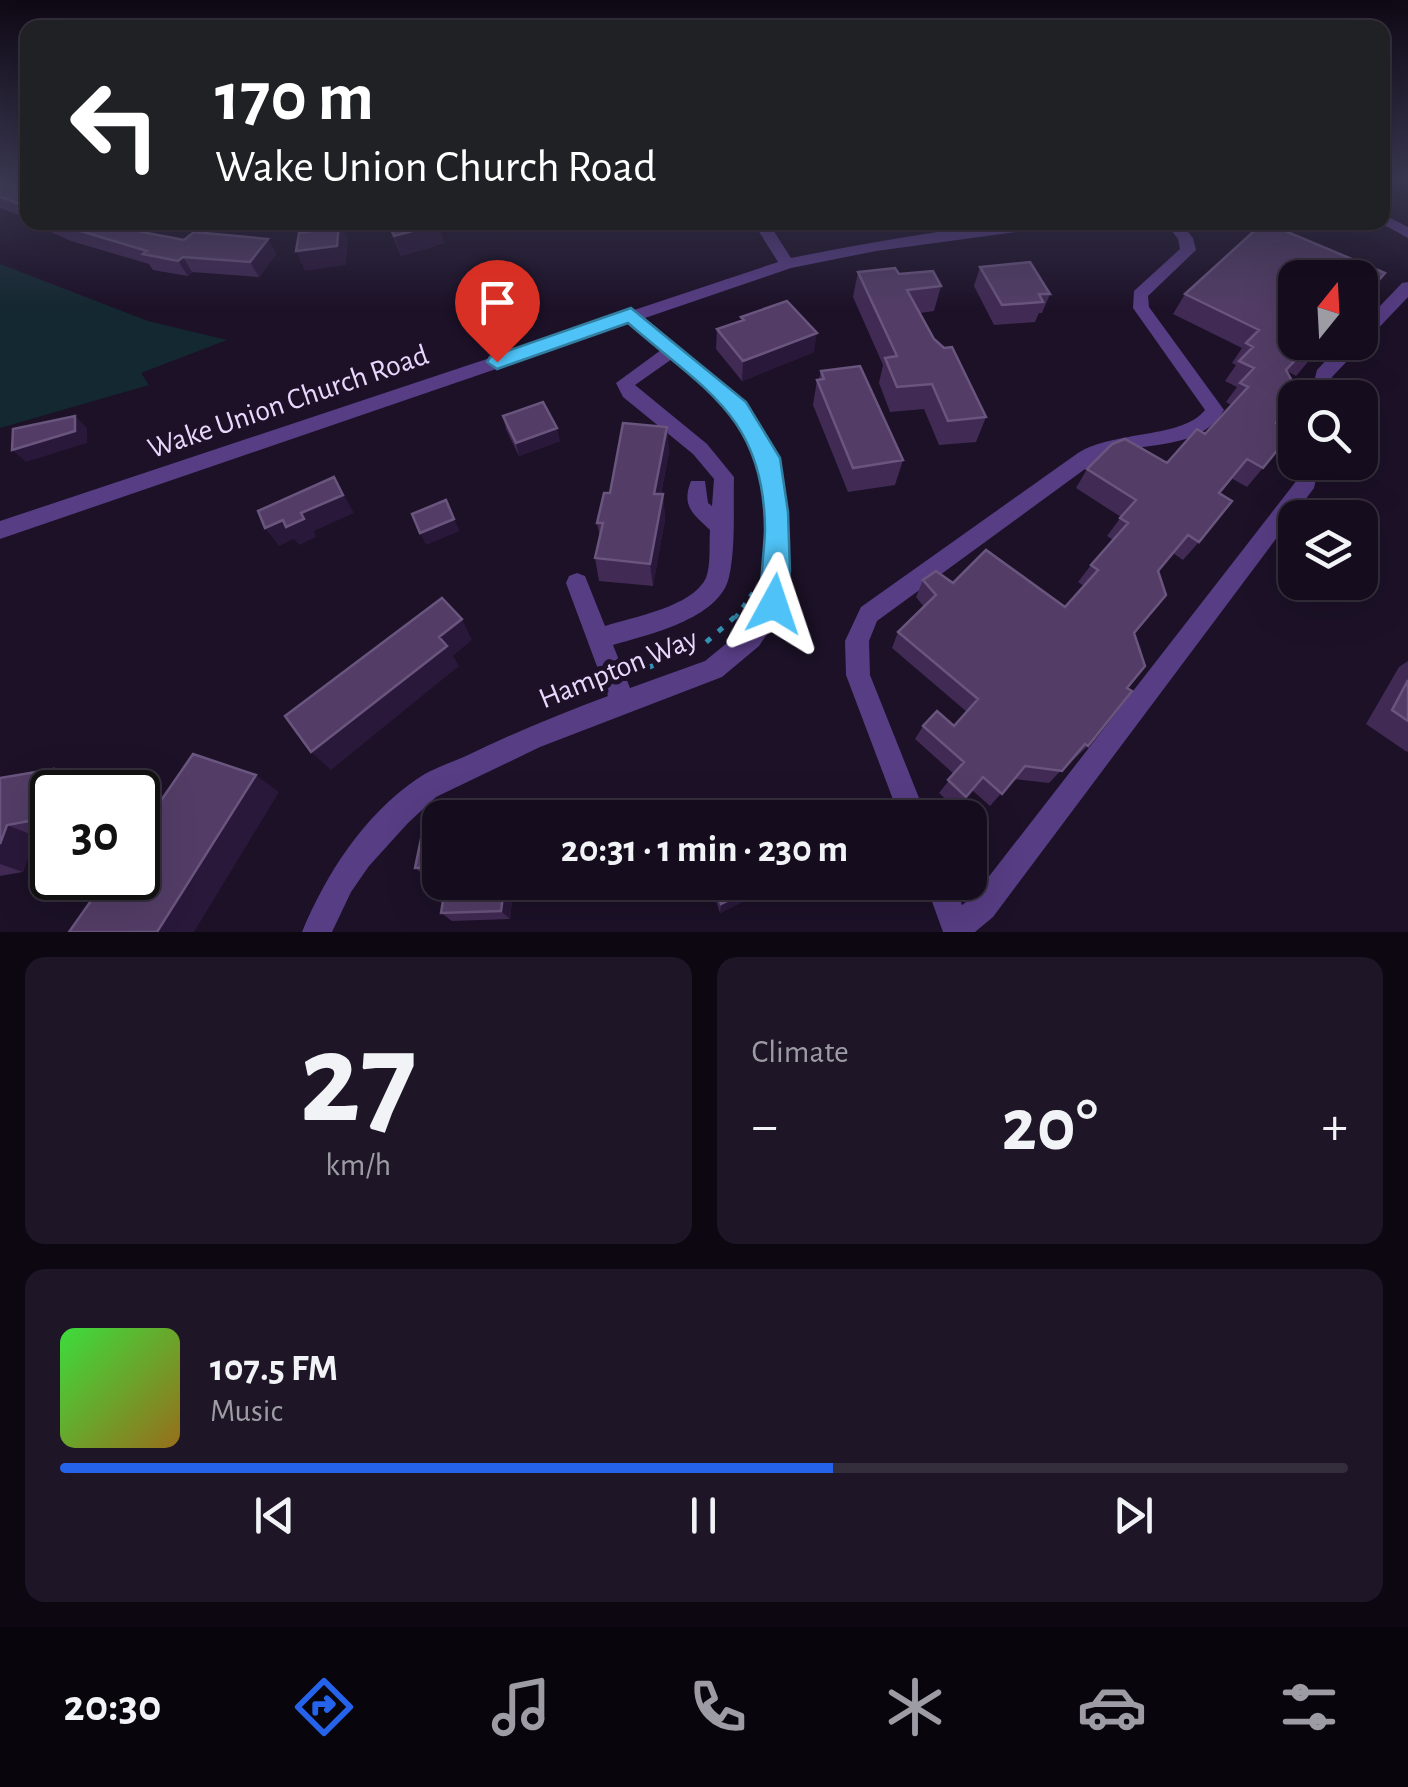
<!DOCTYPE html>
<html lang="en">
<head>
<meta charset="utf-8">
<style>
	body { margin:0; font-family:"Alegreya Sans",sans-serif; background:#1e1626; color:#f1f3f6; height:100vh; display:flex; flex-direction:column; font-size:38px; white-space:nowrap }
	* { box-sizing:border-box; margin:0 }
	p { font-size:32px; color:#9d9ca4 }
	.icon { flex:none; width:55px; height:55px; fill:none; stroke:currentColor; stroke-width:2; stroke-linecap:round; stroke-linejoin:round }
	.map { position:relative; height:932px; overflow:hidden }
	.details { display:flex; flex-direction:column; gap:25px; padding:25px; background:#0c0710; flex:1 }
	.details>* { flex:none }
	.guide { position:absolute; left:20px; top:20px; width:1370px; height:210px; border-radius:20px; box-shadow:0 10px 40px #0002,0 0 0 2px #342d3b; background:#202124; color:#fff; overflow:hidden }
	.needle { width:65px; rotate:18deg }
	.fabs { position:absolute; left:1278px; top:260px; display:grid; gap:20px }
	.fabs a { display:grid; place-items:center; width:100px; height:100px; border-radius:20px; background:#150d1d; box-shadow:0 10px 40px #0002,0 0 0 2px #342d3b; font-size:50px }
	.speed { position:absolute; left:30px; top:770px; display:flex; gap:20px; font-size:50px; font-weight:700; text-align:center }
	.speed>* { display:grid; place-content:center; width:130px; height:130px; border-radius:50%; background:#150d1d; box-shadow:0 10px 40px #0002,0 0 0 2px #342d3b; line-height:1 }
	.speed .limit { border:5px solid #111; border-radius:15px; background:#fff; color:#111 }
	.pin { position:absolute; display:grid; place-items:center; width:85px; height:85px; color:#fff; margin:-102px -42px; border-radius:50% 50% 50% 0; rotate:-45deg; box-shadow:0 0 10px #0007 }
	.pin .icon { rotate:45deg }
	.me { position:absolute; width:110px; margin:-55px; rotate:5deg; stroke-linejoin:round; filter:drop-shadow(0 0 8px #0008) }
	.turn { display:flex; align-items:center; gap:35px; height:210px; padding:0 30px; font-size:45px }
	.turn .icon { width:130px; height:130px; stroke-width:2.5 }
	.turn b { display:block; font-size:70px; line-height:85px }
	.big { font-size:75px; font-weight:600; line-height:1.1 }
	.details .card { flex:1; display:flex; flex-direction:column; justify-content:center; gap:15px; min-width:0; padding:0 35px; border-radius:20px; background:#1e1626 }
	.details .dial { align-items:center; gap:0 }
	.dial b { font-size:130px; line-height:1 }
	.song { display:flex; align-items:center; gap:30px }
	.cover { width:120px; height:120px; border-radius:15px; background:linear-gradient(135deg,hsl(120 70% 55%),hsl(40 70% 35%)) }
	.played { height:10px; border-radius:5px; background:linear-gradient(90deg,#2563eb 60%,#342d3b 60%) }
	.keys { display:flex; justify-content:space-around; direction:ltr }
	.heat { display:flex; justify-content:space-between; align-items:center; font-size:55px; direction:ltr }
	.details .tiles { flex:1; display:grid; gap:25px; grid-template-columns:1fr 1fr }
	.card:last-child { grid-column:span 2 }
	.trip { position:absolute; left:422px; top:800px; width:565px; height:100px; border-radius:20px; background:#150d1d; box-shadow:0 10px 40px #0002,0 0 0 2px #342d3b; font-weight:600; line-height:100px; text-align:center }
	.dock { display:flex; height:160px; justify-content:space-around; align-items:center; background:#08050c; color:#9d9ca4 }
	.dock .icon { width:70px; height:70px }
	.dock .selected { color:#2563eb }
	.dock b { font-size:45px; color:#f1f3f6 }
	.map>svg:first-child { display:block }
	.green { fill:#142831 }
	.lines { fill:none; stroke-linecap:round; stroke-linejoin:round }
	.path-far1 { stroke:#3492b5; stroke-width:4; stroke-dasharray:5 8; stroke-linecap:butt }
	.path { stroke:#3492b5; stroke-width:5; stroke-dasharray:6 10; stroke-linecap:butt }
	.minor { fill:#573d84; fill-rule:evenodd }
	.wall { fill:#412a54 }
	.shaded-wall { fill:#2a183a }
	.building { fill:#533d66; stroke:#6a557e; stroke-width:2.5 }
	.route { fill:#4fc3f7; stroke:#337fa1; stroke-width:2.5 }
	.labels { text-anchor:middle; stroke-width:10; stroke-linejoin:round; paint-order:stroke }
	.street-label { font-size:30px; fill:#e9d8fe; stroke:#1c1127 }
</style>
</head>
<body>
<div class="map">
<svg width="1408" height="932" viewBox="0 0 1408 932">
	<rect width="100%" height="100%" fill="#1c1127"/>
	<path class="green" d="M0,264L148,321L227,340L141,373L149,385L0,428Z"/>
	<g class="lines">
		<path class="path-far1" d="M735,618L756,588"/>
		<path class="path" d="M633,674L704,644L737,615
			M577,697L596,689"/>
		<path class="minor" d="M1382,179H1390L1382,183Z
			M1382,214L1408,227V238L1379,222H1382Z
			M753,222H768L791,258C882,240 975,222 1068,222L1061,226L876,251L791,268L645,318L746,402L778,458L787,512L789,571L782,611L759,646L722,677L540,747L436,797L408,823L369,866L351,892L332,932H302C326,874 364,815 417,779C431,769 450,763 466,756C513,733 560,714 608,696L566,583L569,576L577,573L585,576L605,626C633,617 692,607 706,578C711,565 709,544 710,530C693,514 681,506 691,481H705L708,503L712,506L714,479L693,454L623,397L616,383L661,350L630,323L0,539V521L778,262ZM672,359L732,412L758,458L767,512V571L763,601L743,630L705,661L630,688L613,645C647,635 720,619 729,577C736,547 733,508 734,477L707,444L635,385Z
			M1165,222H1180L1193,238L1196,250L1148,296L1149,307L1224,410C1196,456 1138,437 1096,461L877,621L869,641L870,675L927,818H900L846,675L845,641L861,607L1078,453C1115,430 1182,439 1205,410L1133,308L1134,291L1180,249L1178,239Z
			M1408,282V297L1332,377L1328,398H1310L1317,370L1343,342H1360V327L1402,283Z
			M1300,462H1320L1314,488L993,917L975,932H943L925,882H953L962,905L973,897L1297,480Z"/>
	</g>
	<path class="wall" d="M0,179H28V221L24,217L0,208Z
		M29,222H121L146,229L150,234L184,240L268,239L276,254L259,277L192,272L188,276L153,270L149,264L71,241Z
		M387,222H437L444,243L401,256Z
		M464,222H495L477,232Z
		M980,267L1050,294L1042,313H1039L1035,322L994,325L974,286Z
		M858,272L899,274L941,286L934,311L920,313L934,339L986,417L976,442L939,445L924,409L890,412L879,383L883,365L853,297Z
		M1185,294L1325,342L1296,376L1287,371L1281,403L1263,468L1247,487L1231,478L1219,493L1199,542L1183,560L1173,553L1158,571L1134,633L1127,688L1088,746L1073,760L1072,759L1049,783L1014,779L990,806L972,790L956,809L939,793L954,774L915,739L923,726H954L967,712L892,648L898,632L924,607L916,597L923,580L953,583L1065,607L1084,586L1078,582L1091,565L1113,540L1107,536L1121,517L1076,488L1087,469L1167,463L1205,434L1231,405L1226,402L1237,387L1225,381L1236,365L1232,363L1242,348L1173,314Z
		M741,317L814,352L742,381L716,349L717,329L741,320Z
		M821,371L903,460L895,485L848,492L813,405L817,380L819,379Z
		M503,416L560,441L519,456L506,429Z
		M667,427L669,452L661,494H663L665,519L653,586L599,581L595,558L600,537L597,523L610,493Z
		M1408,661V751L1407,752L1366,724L1399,667Z
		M53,769L78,782L74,792H52V833L35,836L23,872L0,876V778Z
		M440,838V877H427L415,868Z
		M514,882L510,919L452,921L441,913Z
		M710,882H781L720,913Z"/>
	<path class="shaded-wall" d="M340,222L348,240L346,265L305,271L296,251Z
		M474,222H495L477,232Z
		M438,224L444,243L401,256L394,236Z
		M268,239L276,254L259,277L250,262Z
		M183,257L192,272L188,276L178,261Z
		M817,333L814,352L742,381L743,361Z
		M75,416L87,428V443L26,462L12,450Z
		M667,427L669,452L656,518L654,494Z
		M557,428L560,441L519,456L516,443Z
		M334,477L354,513L314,531L316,537L299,545L294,539L279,546L265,528L283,520Z
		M663,494L665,519L653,586L650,564Z
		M454,519L460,531L426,545L420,533Z
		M462,619L472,640L453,656L459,666L331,770L311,752L439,637Z
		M53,769L78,782L74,792H52V828L35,820Z
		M256,775L279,792L194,932H157Z
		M7,825L35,836L23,872L0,864V844Z
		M505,882H514L510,919L501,911Z
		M765,882H781L720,913L721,904Z"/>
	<path class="building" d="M0,179H28V213L19,209L25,206L0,197Z
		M51,222H121L146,229L142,232L184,240L194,232L268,239L250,262L183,257L178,261L143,254L147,251Z
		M339,222L337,246L296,251L299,233L321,230L322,223Z
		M388,222H437L438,224L394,236Z
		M1264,222L1385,273L1360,302V278H1295V342H1324L1312,356L1303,352L1286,370L1295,386L1281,403L1289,407L1276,423L1292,432L1263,468L1247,459L1219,493L1232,501L1199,542L1188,535L1158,571L1166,595L1134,633L1145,666L1127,688L1132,691L1088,746L1085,744L1062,771L1025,766L1002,794L983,777L966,797L948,780L964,762L923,726L937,711L954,726L978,699L898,632L936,595L923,580L936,571L953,583L986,550L1065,607L1098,570L1091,565L1128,523L1120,518L1136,500L1087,469L1112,444L1125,439L1167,463L1197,429L1205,434L1248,387L1240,383L1254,368L1239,361L1253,347L1246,343L1259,330L1185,294Z
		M1030,262L1050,294H1039L1043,302L1002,305L980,267Z
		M895,268L899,274L933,271L941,286L907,290L934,339L944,348L952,347L986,417L948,421L932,384L897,387L885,358L897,356L858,272Z
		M787,301L817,333L743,361L717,329L744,320L741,317Z
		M860,366L903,460L853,468L817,380L824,379L821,371Z
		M543,402L557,428L516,443L503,416Z
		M75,416V431L12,450L13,429Z
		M623,423L667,427L654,494H663L650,564L595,558L603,523H597L604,493H610Z
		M334,477L343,495L301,513L304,519L286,527L283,520L265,528L258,511Z
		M446,500L454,519L420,533L412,514Z
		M442,598L462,619L439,637L447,646L311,752L285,716Z
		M1408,680V721L1392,710Z
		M193,754L256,775L157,932H69L107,878H138V834Z
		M53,769L35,820L7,825L0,844V778Z
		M777,801L784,818H739Z
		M440,838V867L415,868L421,839Z
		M446,882H505L501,911L441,913Z
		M713,882H765L721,904Z"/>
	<linearGradient id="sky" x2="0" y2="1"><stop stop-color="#0f0915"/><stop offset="0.58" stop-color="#3a3852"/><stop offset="1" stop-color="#3a3852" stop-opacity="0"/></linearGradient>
	<rect width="1408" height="309" fill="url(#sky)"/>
	<path class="route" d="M631,308L746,402L780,458L788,512L790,571L783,612L774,616L764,612C757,597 765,549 765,529C764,417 705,390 628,323L497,369L487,362L490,357Z"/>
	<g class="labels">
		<g class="street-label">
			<text transform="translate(288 401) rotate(-19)" y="10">Wake Union Church Road</text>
			<text transform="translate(618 668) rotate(-22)" y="10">Hampton Way</text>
		</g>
	</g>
</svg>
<div class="fabs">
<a><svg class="needle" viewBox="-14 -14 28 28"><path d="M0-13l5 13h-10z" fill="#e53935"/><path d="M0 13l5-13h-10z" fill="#9d9ca4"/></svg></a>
<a><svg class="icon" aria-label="search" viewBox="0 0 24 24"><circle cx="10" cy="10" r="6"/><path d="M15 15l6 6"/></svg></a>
<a><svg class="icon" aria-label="layers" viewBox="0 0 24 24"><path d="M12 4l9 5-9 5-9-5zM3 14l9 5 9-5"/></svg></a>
</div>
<div class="speed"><div class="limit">30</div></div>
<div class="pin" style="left:497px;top:362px;background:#d93025"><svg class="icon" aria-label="arrive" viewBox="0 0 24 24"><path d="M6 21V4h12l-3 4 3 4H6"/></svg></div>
<svg class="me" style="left:774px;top:604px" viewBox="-20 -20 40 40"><path d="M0-17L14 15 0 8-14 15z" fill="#4fc3f7" stroke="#fff" stroke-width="4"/></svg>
<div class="trip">20:31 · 1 min · 230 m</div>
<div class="guide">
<div class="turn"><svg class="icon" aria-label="left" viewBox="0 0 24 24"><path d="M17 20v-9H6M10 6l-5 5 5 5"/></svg><div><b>170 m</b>Wake Union Church Road</div></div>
</div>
</div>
<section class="details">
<div class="tiles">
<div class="card dial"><b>27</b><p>km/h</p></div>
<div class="card"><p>Climate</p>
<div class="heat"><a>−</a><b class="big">20°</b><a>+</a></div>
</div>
<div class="card">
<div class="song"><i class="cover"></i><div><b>107.5 FM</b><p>Music</p></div></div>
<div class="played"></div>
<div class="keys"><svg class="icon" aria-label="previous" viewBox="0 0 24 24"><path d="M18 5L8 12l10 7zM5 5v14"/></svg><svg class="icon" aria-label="pause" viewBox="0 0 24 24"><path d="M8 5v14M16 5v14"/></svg><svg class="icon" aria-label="next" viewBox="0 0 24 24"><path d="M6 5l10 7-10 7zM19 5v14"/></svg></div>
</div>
</div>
</section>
<nav class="dock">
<b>20:30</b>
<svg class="icon selected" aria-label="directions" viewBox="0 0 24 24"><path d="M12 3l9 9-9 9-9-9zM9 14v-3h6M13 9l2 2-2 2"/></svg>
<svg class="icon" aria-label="music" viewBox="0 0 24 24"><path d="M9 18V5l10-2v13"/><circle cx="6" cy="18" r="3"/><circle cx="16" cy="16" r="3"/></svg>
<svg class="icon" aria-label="phone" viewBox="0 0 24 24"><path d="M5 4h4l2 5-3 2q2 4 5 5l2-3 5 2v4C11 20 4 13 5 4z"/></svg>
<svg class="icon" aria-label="climate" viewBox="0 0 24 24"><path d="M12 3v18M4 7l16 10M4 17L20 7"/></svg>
<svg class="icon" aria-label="car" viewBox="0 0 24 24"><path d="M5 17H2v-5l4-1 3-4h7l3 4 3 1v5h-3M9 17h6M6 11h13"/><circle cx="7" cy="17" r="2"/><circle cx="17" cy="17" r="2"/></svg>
<svg class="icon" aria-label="filters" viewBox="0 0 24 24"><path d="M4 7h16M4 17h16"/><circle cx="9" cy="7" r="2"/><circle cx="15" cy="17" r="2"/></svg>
</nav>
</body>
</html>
